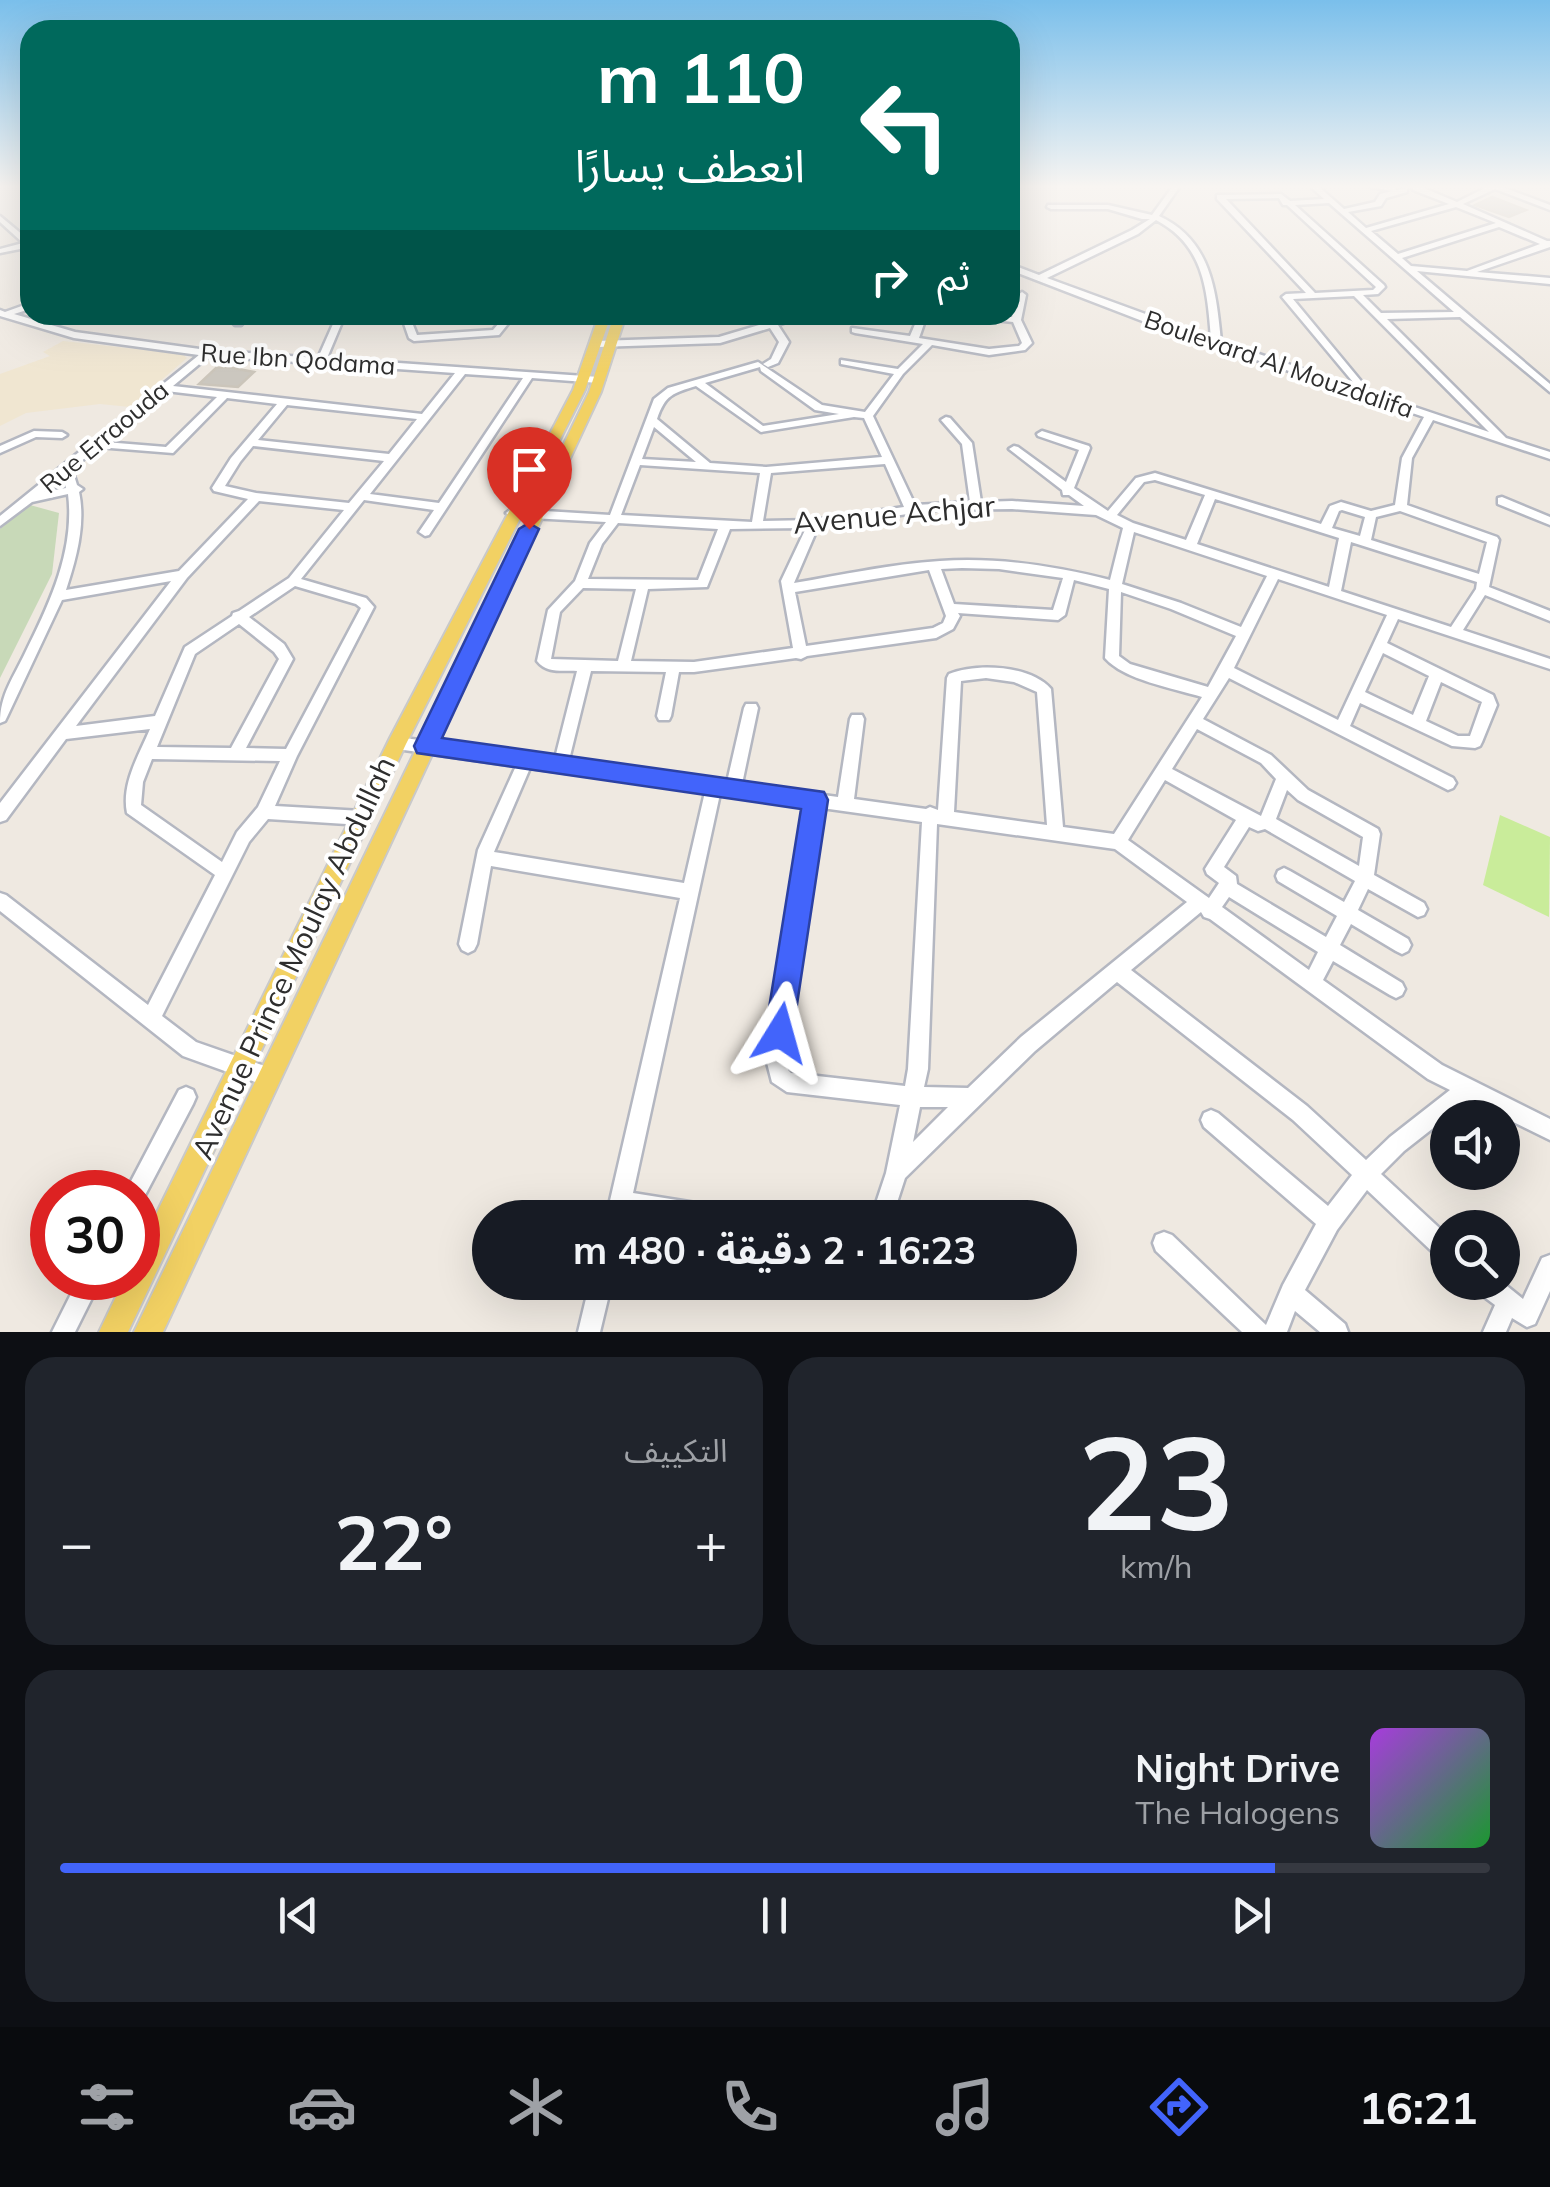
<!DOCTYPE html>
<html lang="ar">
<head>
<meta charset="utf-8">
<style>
	body { margin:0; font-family:Mulish,"Noto Sans Arabic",sans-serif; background:#20242c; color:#f1f3f6; direction:rtl; height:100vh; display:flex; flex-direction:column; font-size:38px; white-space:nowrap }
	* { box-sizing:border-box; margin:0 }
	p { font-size:32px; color:#9ea1a6 }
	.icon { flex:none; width:55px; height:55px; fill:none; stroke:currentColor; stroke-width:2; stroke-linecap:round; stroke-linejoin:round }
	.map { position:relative; height:1332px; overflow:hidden; direction:ltr }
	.sheet { display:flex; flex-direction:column; gap:25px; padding:25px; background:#0d0f14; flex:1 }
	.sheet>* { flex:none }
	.top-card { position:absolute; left:20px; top:20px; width:1000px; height:305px; border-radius:30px; box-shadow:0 10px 40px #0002; direction:rtl; background:#00695c; color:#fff; overflow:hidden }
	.buttons { position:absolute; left:1430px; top:1100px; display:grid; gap:20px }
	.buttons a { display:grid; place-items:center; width:90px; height:90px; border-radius:50%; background:#171b24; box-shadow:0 10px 40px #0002; font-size:50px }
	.speed { position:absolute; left:30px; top:1170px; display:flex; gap:20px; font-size:50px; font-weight:700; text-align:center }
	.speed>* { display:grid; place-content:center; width:130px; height:130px; border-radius:50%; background:#171b24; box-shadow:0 10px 40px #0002; line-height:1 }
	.speed .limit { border:15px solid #d22; background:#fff; color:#111 }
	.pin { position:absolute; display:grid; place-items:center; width:85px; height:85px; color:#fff; margin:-102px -42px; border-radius:50% 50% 50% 0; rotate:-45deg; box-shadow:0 0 10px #0007 }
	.pin .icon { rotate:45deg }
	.me { position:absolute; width:110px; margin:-55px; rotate:8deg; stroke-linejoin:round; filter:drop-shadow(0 0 8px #0008) }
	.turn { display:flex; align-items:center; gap:35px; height:210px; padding:0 50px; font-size:45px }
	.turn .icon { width:130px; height:130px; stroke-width:2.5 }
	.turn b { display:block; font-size:70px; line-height:85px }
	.then { display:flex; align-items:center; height:95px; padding:0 50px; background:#0003; gap:20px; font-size:38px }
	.big { font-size:75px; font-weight:700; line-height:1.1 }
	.sheet .tile { flex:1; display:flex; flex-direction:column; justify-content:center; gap:15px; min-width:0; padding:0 35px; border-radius:30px; background:#20242c }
	.sheet .dial { align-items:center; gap:0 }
	.dial b { font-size:130px; line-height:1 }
	.song { display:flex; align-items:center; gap:30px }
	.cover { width:120px; height:120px; border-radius:15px; background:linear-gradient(135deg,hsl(280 70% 55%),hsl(130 70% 35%)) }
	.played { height:10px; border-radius:5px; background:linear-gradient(90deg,#4264fb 85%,#363941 85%) }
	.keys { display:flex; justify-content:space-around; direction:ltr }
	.heat { display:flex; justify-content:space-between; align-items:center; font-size:55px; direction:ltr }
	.sheet .tiles { flex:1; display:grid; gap:25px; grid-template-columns:1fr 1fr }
	.tile:last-child { grid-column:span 2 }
	.trip { position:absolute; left:472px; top:1200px; width:605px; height:100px; border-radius:50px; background:#171b24; box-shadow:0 10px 40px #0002; font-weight:700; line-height:100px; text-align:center; direction:rtl }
	.menu { display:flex; height:160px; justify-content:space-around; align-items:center; background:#090b0e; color:#9ea1a6 }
	.menu .icon { width:70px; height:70px }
	.menu .selected { color:#4264fb }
	.menu b { font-size:45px; color:#f1f3f6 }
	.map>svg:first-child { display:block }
	.education { fill:#f0e6d1 }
	.cemetery { fill:#c8d9b8 }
	.pitch { fill:#c9ec9a }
	.building { fill:#cbc7bf; stroke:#cbc5ba; stroke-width:2.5 }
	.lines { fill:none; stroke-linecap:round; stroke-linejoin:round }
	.minor-casing { stroke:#b4b7c1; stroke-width:5 }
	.major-casing { stroke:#c9c9c9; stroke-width:4 }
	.minor { fill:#fff; fill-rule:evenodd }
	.major { fill:#f2d163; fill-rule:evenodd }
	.route { fill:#4264fb; stroke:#2b41a3; stroke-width:2.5 }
	.labels { text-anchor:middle; stroke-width:8; stroke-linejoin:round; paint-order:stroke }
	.far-street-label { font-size:25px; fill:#2e2e2e; stroke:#fff }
	.street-label { font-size:30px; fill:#2e2e2e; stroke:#fff }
</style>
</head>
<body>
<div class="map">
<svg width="1550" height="1332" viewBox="0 0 1550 1332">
	<rect width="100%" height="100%" fill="#efe9e1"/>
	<path class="education" d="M63,341L182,354L187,358L130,407L100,404L26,413L0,426V374L50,356L43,352Z"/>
	<path class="cemetery" d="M30,505L59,513L52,574L0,678V529Z"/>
	<path class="pitch" d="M1500,815L1550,837L1549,917L1483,885Z"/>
	<path class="building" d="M1492,197L1526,210L1509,217L1475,205Z
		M227,367L254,372L238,387L199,384L216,368Z"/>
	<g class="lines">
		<g class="minor-casing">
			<path id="minor" d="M1173,186H1180L1159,216C1211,240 1216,290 1221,341L1358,388L1282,297L1286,294L1306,293L1217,199V195L1281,194L1290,201L1324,199L1310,186H1318L1344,209L1375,202L1380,194L1392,191L1366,186L1396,187V190L1407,188V192L1386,198L1381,206L1348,212L1366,228L1449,204L1413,190V186H1419L1457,202L1489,186H1500L1550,205V210L1495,189L1463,204L1547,241H1550V247L1477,272L1550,278V284L1417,271L1550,384V392L1460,317L1387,319L1506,438L1550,452V459L1433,420L1412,458L1407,505L1497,537L1499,540L1489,587L1550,611V621L1485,595L1463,630L1550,659V669L1398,619L1387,643L1493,695L1497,705L1482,742L1480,746L1475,748L1452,746L1360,703L1350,726L1453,778L1456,783L1453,788L1448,790L1229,678L1203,719L1271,755L1308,790L1378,829L1380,834L1374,875L1424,903L1427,909L1424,915L1418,917L1368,889L1358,910L1408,939L1411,945L1408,951L1402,954L1396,951L1351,924L1340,945L1402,983L1405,989L1402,995L1396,998L1390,995L1333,961L1323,980L1442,1065L1550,1119V1140L1469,1100L1404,1151L1381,1174L1448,1236V1262L1440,1259L1367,1190L1337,1230L1305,1290L1345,1324L1348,1332H1320L1295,1311L1287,1332H1242L1156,1251L1153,1243L1156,1235L1164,1232L1172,1235L1266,1325L1283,1285L1316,1224L1204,1127L1201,1120L1204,1113L1211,1110L1218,1113L1328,1206L1352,1175L1293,1120L1117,982L1035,1051L905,1178L892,1218H871L886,1173L900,1105L787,1092L772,1082L765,1055L806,806L720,794L633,1193L721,1207L729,1210L731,1218H652L629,1214L628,1218H606L680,898L491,866L477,944L474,950L468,953L462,950L459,944L478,850L516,766L397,749L392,747L390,743L392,739L397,737L522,754L527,752L533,755L555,758L577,671C562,670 547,674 537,661L548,610L575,581L590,543L606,522L512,517L506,513L512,509L610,515L654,399L668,388L758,362L822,405L865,412L894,374L841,364V360L898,369L923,344L855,333L852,332V328L910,336L919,315H927L919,338L989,349L1019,346L1022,343L1013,322L976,318L972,315L1012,317L1018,295L1022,292L1026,295L1021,320L1032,343L1025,350L989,355L932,345L903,374L873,416L915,505L970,502L962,444L941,420L946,417L950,418L972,443L981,502L1012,501L1084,506L1069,495H1063L1062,490L1009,449L1014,446L1018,447L1066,482L1079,450L1038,436L1037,434L1042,431L1089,446L1090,448L1074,488L1108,511L1136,478L1155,473L1321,524L1330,506L1341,502L1371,511L1395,505L1402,458L1424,417L1145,322L1010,270V264L1039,275L1132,230L1150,219H1142L1108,209H1051L1047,207L1048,205H1108L1152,215ZM1279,198L1283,205H1287L1376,287L1373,290L1315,293L1226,199ZM1329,203L1454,312L1381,313L1363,295L1378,294L1385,287L1384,285L1295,205ZM1456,207L1496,223L1398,254L1371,231ZM1156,220C1204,245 1207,289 1211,338L1047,278L1138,234ZM1499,227L1540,244L1467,271L1411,266L1402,258ZM1354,296L1489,432L1370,392L1293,299ZM760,367L761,371L815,410L839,414L763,426L705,383ZM696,386L761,432L854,417L864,418L882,457L766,467L710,463L657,419C665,395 673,393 696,386ZM654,427L696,462L642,459ZM885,464L904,507L814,520L763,521L771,473ZM640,465L760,473L752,522L621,515ZM1155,480L1205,495L1186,540L1133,523L1117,515L1144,482ZM1215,499L1339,538L1329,587L1197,544ZM1012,509L1096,515L1123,528L1110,580C1055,566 998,557 940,561C891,564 842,575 794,583L818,527L935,510ZM1342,510L1365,517L1360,536L1332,528L1339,511ZM1400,511L1487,542L1479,574L1371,540L1376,517ZM618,523L718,529L698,580L588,579L602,544ZM806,528L781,581L793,648L694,662L631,661L648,589L707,587L730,529ZM1134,532L1267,576L1241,627L1181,603L1122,584ZM1351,542L1477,582L1476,589L1451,627L1341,591ZM962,568L999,569L1063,578L1053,610L954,604L941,569ZM929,570L946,616L943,623L933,628L806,646L795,592ZM1278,579L1387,615L1338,720L1234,668ZM1074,580L1109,589L1105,658C1124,680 1173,688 1202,697L1114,834L1063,827L1051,689C1030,665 977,663 949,674L947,678L938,810L930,807L926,809L854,799L864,719L862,715H852L850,719L838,797L742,784L758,708L756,704H746L744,708L727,782L569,760L591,671L666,672L657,716L659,720H669L671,716L679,672H694L796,658L801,659L807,656L936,638L953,629L960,616L958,613L1058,620L1065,615ZM583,588L636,589L618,661L551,659L560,612ZM1121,592L1171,609L1236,636L1208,687L1130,664L1119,656ZM1383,653L1429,676L1413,715L1365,692ZM986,678L1014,682L1037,692L1047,825L954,812L961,681ZM1441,682L1482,702L1470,736H1458L1426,721ZM1197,729L1261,763L1276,779L1261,816L1172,769ZM530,768L705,792L684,883L494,852ZM1165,780L1236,820L1205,869L1207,874L1219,883L1209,898L1128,840ZM1287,790L1298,800L1363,837L1359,866L1276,819ZM822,808L922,822L908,1069L905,1086L791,1073L788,1070L785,1055ZM937,824L1115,849L1187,902L1021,1037L968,1088L924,1087L928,1069ZM1249,827L1258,831L1265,829L1355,881L1344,902L1290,871L1284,868L1278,871L1276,876L1278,881L1337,916L1326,937L1237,884L1236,876L1224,867ZM1229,897L1318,952L1309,970L1222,907ZM1201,912L1204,917L1210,919L1428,1079L1450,1090L1390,1137L1366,1160L1307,1106L1131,970ZM920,1107H948L913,1142Z
				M0,216L30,241V247L0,253V249L23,243L0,222Z
				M30,303V309L14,314L75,332L207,350L318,358L337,315H345L327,358L599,377L604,380L599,383L532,378L429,535L425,536L419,532L434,510L364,500L301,579L366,598L374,607L297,756L275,806L362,811L368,813L370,818L368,823L362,825L268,819L249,842L162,1016L196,1042L276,1070L279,1077L276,1084L269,1087L183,1056L0,911V893L6,895L148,1005L215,875L127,813C121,784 139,755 150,729L66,739L6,820L0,822V803L171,581L62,600L7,717L5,721L0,723C0,694 14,677 26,651C50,603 75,549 68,494L32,502L0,526V516L199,355L74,338L0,316V310L5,312ZM209,356L455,373L422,414L173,386ZM465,374L523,378L439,503L370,494ZM166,391L217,397L166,447L105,442ZM227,398L277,404L231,458L212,488L214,491L248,499L179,571L66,590C76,559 86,525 79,492L83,489L77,485L72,469L98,447L173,453ZM287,405L417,419L389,454L258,440ZM253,446L384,461L349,503L256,493L225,486L240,462ZM63,476L66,488L44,492ZM259,501L344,510L289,578L239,611L233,613L232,616L185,647L155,716L76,726L187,578ZM295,586L356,604L361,608L286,749L246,748L293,659L284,644L249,617ZM239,624L274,652L279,659L231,748L157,747L195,654ZM152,759L280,761L258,807L237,832L222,862L141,805L143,782Z
				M241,315H250L241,325H235L233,323Z
				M401,315H409L417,335L493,330L506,315H515L499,335L414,341L409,338Z
				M793,315H807L778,325L789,342L778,363L768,367L763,364L771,359L779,342L770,328L720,343L597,347L592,344L597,341L719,337Z
				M34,431L62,432L67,435L62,438L36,437L0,453V446Z
				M1502,497L1550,517V525L1498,504V498Z
				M186,1087L193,1090L196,1097L193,1104L143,1199L138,1202V1192H126L129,1185L179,1090Z
				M1550,1255V1291L1535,1324L1527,1327L1512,1318L1506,1332H1483L1495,1305L1475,1290L1472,1282H1502L1523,1299L1542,1258Z
				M79,1278H102L75,1332H52Z
				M590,1282H612L600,1332H578Z"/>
		</g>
		<g class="major-casing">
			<path id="major" d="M599,315H611L585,390L406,744L128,1332H99L125,1278H138V1251L390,738L573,390Z
				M614,315H626L601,392L163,1332H134L589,392Z"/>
		</g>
		<use href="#minor" class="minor"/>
		<use href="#major" class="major"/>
	</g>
	<linearGradient id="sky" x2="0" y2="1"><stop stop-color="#7abfeb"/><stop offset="0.5" stop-color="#f8f5f2"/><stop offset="1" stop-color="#f8f5f2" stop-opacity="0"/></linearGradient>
	<rect width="1550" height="373" fill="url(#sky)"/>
	<path class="route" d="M529,523L539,529L442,738L824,792L828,800L791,1044L780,1048L769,1044L765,1033L801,809L417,753L414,746L519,529Z"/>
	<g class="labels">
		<g class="far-street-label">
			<text transform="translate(298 359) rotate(4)" y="9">Rue Ibn Qodama</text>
			<text transform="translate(1279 364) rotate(19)" y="9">Boulevard Al Mouzdalifa</text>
			<text transform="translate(104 437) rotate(-40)" y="9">Rue Erraouda</text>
		</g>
		<g class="street-label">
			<text transform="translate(894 515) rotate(-5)" y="10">Avenue Achjar</text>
			<text transform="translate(294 958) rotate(-65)" y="10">Avenue Prince Moulay Abdullah</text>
		</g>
	</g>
</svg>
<div class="buttons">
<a><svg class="icon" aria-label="sound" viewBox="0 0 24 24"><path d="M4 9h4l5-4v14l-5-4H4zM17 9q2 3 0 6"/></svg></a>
<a><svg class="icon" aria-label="search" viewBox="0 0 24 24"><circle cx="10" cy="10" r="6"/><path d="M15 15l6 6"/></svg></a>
</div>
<div class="speed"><div class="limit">30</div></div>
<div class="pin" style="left:529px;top:529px;background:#d93025"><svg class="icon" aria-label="arrive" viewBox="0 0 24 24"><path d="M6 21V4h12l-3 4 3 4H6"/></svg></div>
<svg class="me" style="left:780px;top:1033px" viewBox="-20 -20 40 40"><path d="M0-17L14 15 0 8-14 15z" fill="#4264fb" stroke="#fff" stroke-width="4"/></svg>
<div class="trip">16:23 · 2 دقيقة · 480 m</div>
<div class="top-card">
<div class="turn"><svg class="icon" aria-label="left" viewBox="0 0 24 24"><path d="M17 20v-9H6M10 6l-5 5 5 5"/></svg><div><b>110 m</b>انعطف يسارًا</div></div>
<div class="then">ثم<svg class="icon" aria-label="right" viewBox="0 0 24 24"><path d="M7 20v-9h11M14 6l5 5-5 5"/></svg></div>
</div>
</div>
<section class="sheet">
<div class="tiles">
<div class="tile dial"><b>23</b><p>km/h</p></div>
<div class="tile"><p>التكييف</p>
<div class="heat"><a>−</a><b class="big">22°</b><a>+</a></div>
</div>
<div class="tile">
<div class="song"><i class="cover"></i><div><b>Night Drive</b><p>The Halogens</p></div></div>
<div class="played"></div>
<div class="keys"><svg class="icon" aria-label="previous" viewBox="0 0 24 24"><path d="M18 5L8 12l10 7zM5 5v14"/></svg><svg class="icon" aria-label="pause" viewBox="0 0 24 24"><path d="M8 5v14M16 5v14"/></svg><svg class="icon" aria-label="next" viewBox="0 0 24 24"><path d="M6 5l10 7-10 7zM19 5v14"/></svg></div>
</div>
</div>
</section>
<nav class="menu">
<b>16:21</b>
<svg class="icon selected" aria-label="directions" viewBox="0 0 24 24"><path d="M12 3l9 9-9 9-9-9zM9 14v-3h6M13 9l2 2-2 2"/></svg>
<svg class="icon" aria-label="music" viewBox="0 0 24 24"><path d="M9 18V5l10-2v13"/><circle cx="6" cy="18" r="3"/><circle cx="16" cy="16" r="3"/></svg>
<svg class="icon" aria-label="phone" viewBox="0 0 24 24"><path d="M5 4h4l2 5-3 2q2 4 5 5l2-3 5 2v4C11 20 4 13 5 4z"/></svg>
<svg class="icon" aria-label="climate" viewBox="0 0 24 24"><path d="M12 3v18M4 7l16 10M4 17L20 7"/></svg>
<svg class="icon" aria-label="car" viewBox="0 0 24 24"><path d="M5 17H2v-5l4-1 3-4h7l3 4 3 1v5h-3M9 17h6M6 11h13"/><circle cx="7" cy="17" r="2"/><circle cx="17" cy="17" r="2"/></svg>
<svg class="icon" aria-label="filters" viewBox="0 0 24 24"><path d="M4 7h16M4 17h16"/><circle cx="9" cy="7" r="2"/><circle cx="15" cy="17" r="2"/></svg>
</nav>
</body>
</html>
